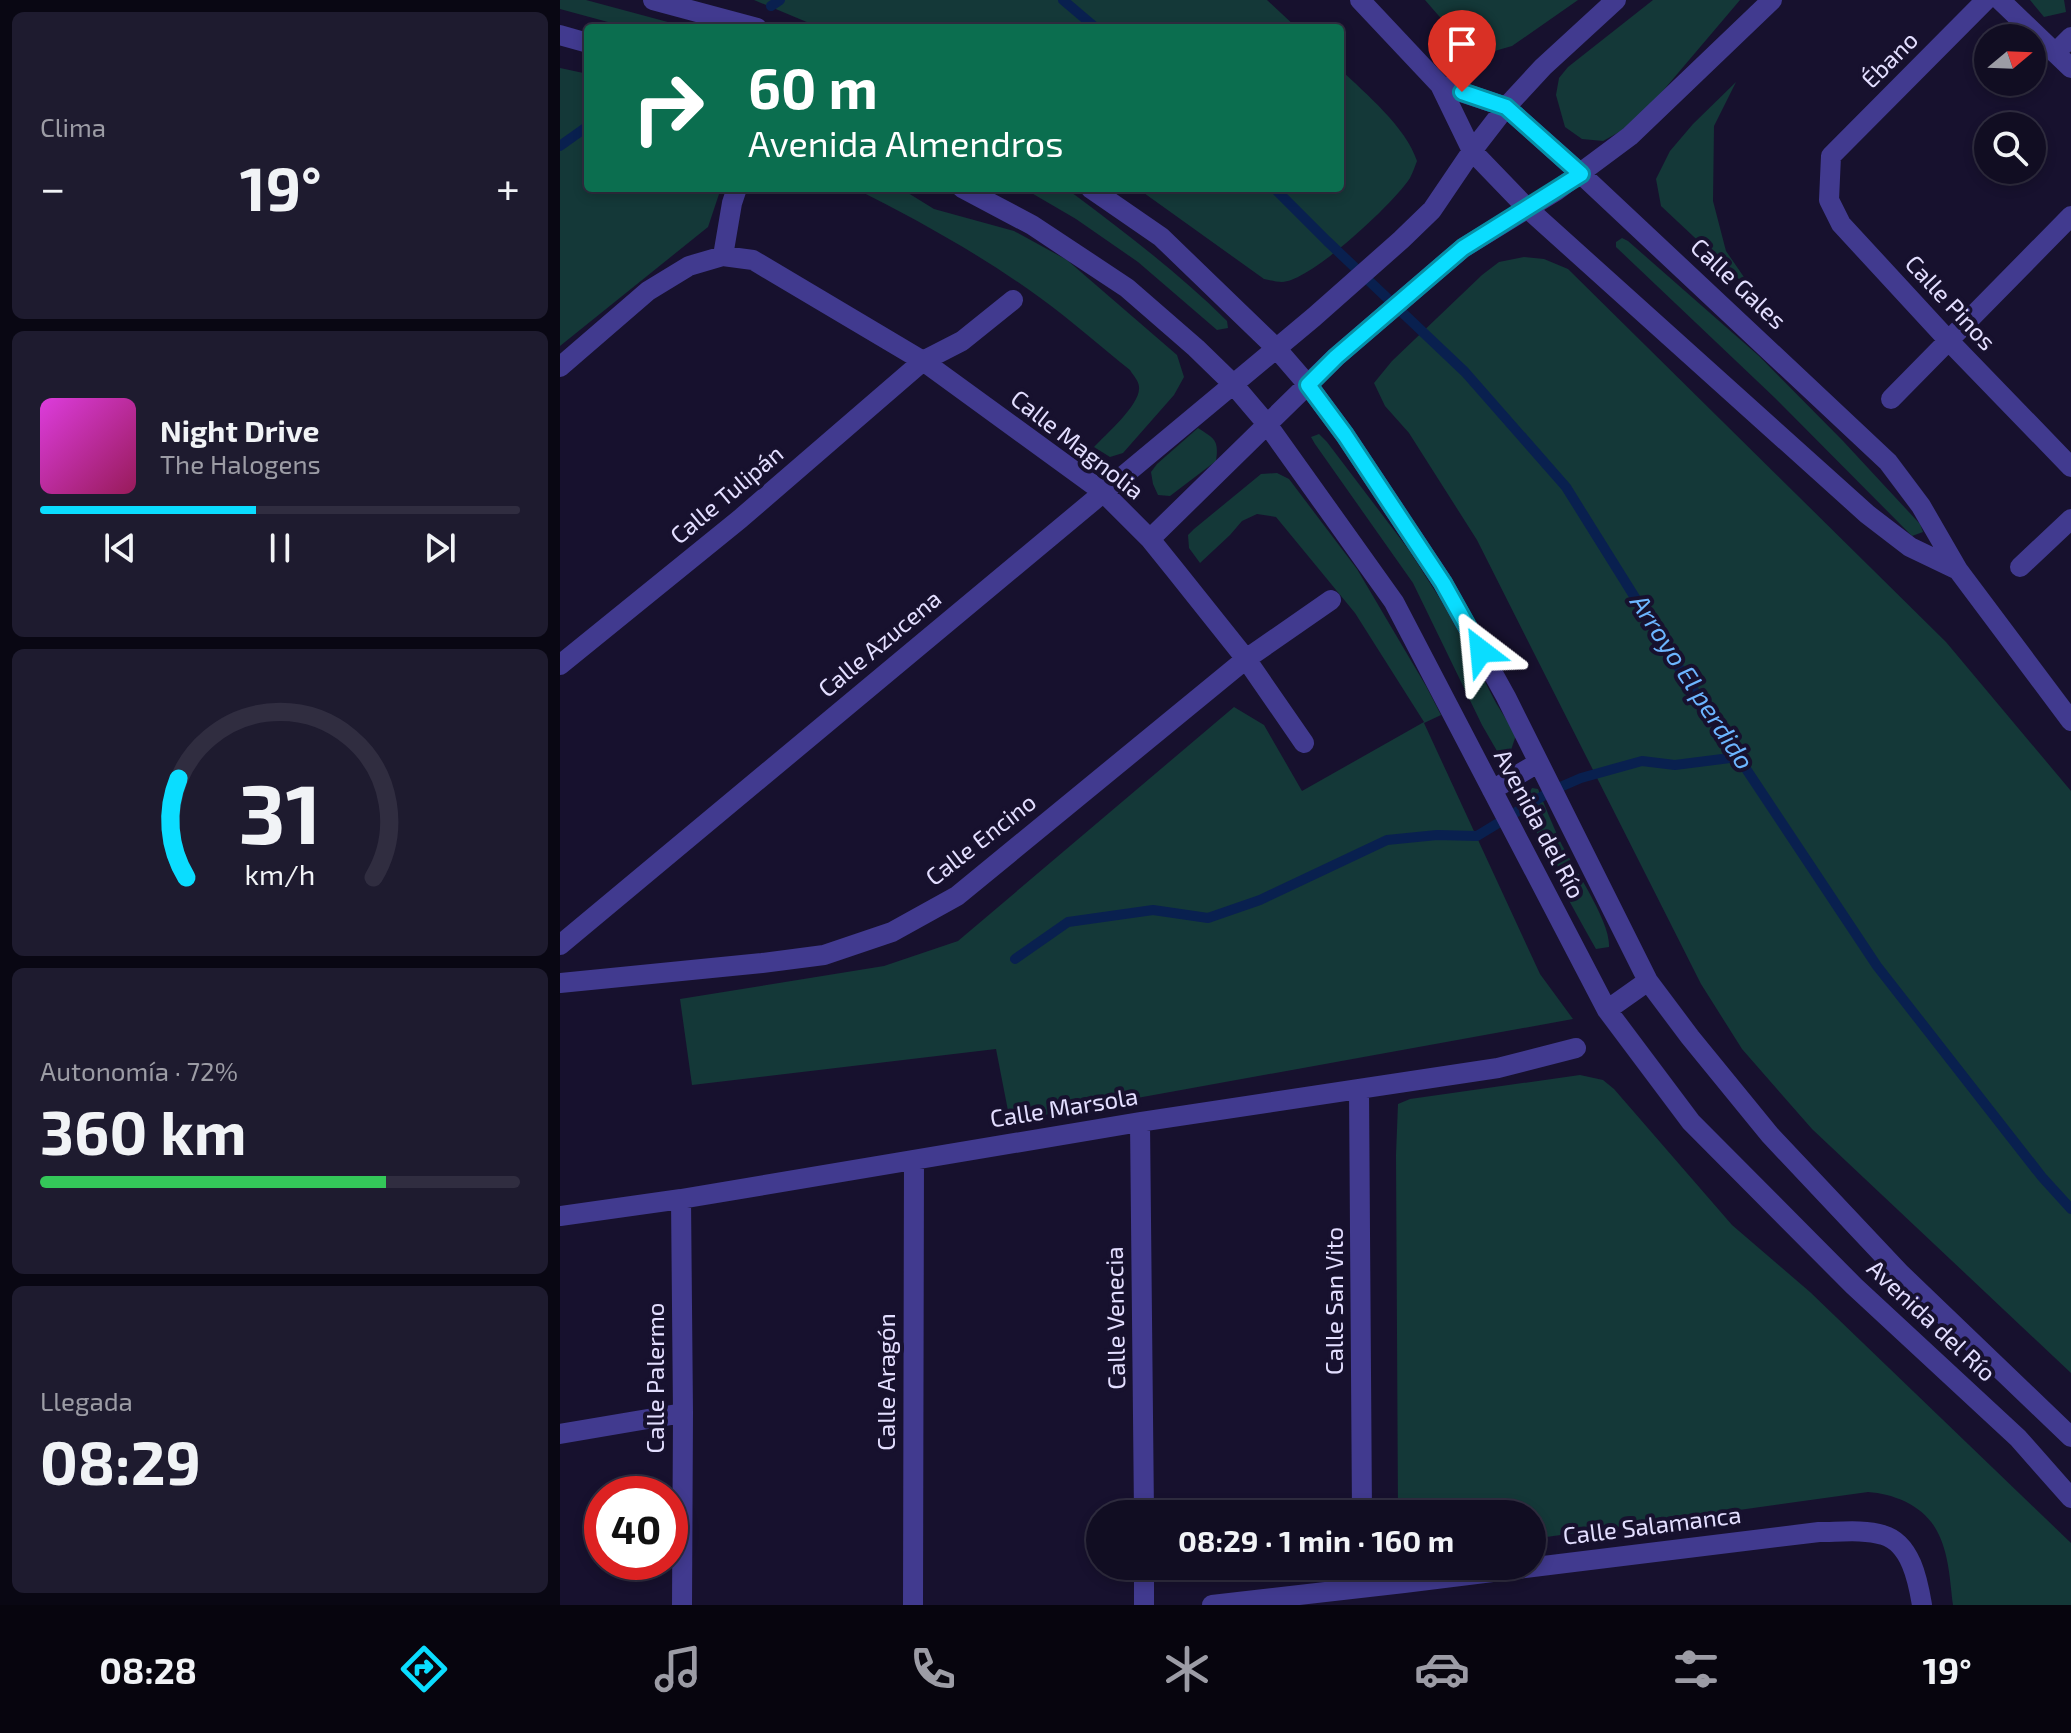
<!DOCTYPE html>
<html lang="es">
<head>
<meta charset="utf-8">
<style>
	body { margin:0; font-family:"Exo 2",sans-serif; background:#1e1b2f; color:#f1f3f6; height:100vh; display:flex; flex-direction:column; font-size:30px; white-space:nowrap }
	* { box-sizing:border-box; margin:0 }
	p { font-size:26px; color:#9c9ca5 }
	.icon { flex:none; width:44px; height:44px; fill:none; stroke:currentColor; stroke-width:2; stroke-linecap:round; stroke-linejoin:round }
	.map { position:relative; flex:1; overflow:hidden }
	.sheet { display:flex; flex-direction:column; gap:12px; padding:12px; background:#090713; width:560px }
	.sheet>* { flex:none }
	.guide { position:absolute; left:24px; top:24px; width:760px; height:168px; border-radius:8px; box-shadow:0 4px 12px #0003,0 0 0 2px #302d40; background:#0b6e4f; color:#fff; overflow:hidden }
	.needle { width:52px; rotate:71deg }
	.controls { position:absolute; left:1414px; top:24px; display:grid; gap:16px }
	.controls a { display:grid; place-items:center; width:72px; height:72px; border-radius:50%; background:#110d22; box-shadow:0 4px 12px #0003,0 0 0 2px #302d40; font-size:40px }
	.speed { position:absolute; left:24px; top:1476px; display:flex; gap:16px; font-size:40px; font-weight:700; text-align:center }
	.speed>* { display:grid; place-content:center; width:104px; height:104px; border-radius:50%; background:#110d22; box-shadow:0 4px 12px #0003,0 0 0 2px #302d40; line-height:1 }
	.speed .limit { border:12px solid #d22; background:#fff; color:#111 }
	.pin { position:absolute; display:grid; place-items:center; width:68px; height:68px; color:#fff; margin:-82px -34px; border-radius:50% 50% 50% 0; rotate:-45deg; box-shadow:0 0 8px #0007 }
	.pin .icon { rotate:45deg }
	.me { position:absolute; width:88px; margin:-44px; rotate:331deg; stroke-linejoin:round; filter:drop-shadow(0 0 6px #0008) }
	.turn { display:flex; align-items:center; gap:28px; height:168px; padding:0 32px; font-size:36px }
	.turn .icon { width:104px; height:104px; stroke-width:2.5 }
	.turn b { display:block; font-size:56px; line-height:68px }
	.big { font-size:60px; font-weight:700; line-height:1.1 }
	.sheet .widget { flex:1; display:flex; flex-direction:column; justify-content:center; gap:12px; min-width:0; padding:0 28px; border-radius:12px; background:#1e1b2f }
	.sheet .dial { align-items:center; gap:0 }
	.dial svg { height:208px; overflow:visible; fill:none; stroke:#302d40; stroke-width:7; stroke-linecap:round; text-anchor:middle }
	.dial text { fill:#f1f3f6; stroke:none }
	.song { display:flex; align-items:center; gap:24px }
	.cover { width:96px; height:96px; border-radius:12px; background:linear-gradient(135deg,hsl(300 70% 55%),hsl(330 70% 35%)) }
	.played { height:8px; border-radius:4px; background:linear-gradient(90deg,#0addff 45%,#302d40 45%) }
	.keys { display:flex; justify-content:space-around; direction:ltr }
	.heat { display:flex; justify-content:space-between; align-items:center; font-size:44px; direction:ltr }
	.charge { height:12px; border-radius:6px; background:linear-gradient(90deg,#34c759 72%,#302d40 0) }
	.trip { position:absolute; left:526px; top:1500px; width:460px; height:80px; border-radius:40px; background:#110d22; box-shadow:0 4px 12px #0003,0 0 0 2px #302d40; font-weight:700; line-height:80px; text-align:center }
	.tab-bar { display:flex; height:128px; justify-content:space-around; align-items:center; background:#07050e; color:#9c9ca5 }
	.tab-bar .icon { width:56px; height:56px }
	.tab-bar .on { color:#0addff }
	.tab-bar b { font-size:36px; color:#f1f3f6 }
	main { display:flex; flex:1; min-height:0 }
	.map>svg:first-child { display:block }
	.green { fill:#143838 }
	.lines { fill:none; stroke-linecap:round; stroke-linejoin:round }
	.stream { stroke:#09204f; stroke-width:10 }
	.minor { stroke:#413a8f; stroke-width:20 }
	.route-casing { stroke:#0690a6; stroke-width:20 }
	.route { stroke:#0addff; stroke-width:14 }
	.labels { text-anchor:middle; stroke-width:8; stroke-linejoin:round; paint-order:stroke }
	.street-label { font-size:24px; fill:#e3deff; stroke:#17112e }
	.water-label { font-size:26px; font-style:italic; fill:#6cb5ff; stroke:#17112e }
</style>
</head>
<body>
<main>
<section class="sheet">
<div class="widget"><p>Clima</p>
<div class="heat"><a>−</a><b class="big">19°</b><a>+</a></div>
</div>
<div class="widget">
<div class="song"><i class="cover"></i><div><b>Night Drive</b><p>The Halogens</p></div></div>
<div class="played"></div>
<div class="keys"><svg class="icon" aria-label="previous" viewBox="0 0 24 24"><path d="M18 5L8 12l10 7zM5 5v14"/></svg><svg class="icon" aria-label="pause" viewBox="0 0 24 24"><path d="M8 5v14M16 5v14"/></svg><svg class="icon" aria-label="next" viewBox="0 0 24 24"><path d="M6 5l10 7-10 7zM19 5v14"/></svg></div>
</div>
<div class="widget dial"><svg viewBox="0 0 100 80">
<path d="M14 69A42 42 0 1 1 86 69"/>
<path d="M14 69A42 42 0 0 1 11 31" stroke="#0addff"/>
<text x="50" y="56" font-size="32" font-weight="700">31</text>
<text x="50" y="72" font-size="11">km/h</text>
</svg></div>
<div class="widget"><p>Autonomía · 72%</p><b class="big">360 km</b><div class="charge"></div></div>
<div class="widget"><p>Llegada</p><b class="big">08:29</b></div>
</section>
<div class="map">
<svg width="1511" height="1605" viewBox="0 0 1511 1605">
	<rect width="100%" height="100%" fill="#17112e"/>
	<path class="green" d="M0,0H26L130,28H70L0,9Z
		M194,0H707L737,28H261Z
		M865,0H1018L952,46L924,54L905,46Z
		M1093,0H1180L1096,99L1070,126L1043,141L1022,139L1005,127L996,95L999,78L1008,67Z
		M1470,0H1504L1506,12L1484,17Z
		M0,68L28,74V188H161L148,227L0,346Z
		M780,69C806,94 846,127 857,161C855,166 853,172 850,178C834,203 751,281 722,282C716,282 709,280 704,279L577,188H780Z
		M1176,82L1154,126L1153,201L1166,251L1197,296L1101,206L1096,179L1110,151L1133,124Z
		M294,188H340L374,209L454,231L507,260L617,355L624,377L614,395L563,453L550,457L534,447C545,435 581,404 579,387C579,381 573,375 570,370C540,346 511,320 479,297C421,255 358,220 294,188Z
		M463,188H504L515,195C568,235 620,274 667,321L668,328L657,330L578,262L516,219Z
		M1062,238L1068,241L1199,356L1283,441L1360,524L1363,532L1352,536L1215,398L1056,247V242Z
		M964,257L984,259L1008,269L1386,642L1511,791V1373L1252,1129L1182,1049L1141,984L917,540L849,433L825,406L814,383L832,361L922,275L939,262Z
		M638,428C655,439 659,440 656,461L610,496L598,495L593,484L591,472L597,464Z
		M759,434L767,442L849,550L889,613L936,703L956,735L951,750L937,751L922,725L853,583L755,444L751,437Z
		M717,473L729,479L797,569L866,686L881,715L864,723L980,974L1013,1019L450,1121L436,1049L132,1085L120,999L324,966L398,941L674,707L704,725L742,791L864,722L795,613L716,517L697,514L682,521L670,535L640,563L629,548L628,535L634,529L701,474Z
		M972,788L978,789C985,806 992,824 1000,841C1012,866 1051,921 1049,947L1036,949C1011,904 978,848 966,799Z
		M1020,1075L1043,1080L1054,1089L1172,1225L1250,1292L1511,1543V1605H1393C1390,1581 1389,1553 1377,1531C1364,1506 1335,1494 1308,1492L972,1539V1514H838L836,1155L838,1104L850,1099Z"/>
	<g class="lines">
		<path class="stream" d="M503,0L536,28
			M211,6L220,0
			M0,146L28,126
			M714,188L767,241L905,372L1006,487L1119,668L1317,966L1482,1177L1511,1209
			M455,959L508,922L593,910L648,918L700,900L827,840L877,835L917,836L991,791L1021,778L1082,761L1115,765L1178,757"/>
		<path class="minor" d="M93,0L197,28
			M800,0L880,85L912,151L967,208L1307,514L1350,547L1398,570
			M1426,0L1271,156L1269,200L1281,224L1388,340L1511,467
			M1440,0L1511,68
			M0,35L28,43
			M1495,53L1511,37
			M880,85L946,107L1021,174L1328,462L1361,506L1398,570L1511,721
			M402,188L472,225L567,288L636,348L673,384L707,424L834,602L1047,1010L1131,1122L1294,1286L1458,1438L1511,1498
			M530,188L601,237L716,348L748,385L785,435L883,583L946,697L1088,981L1130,1037L1210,1135L1341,1274L1511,1437
			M163,256L172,203L177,188
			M0,367L88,291L129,266L163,256L193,260L363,361L543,492L590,539L615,570L686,659L744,743
			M1331,399L1511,216
			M590,539L776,357L903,248L996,191L1070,136L1212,0
			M1460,567L1511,519
			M0,665L180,519L363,361L402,341L453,300
			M932,790L978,763
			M0,945L754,317L841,240L872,210L912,151L946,107L983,67L1056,0
			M0,983L202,963L264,955L332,932L397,896L686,659L771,600
			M1047,1010L1088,981
			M799,1089L802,1514
			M580,1122L584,1514
			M121,1199L123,1413L122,1605
			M0,1216L121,1199L580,1122L938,1068L1016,1048
			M0,1434L123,1413
			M584,1566V1605
			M353,1605L354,1160
			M652,1605L844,1583L1259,1532C1279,1532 1304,1529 1323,1535C1351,1543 1358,1581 1362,1605"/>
	</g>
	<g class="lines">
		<g class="route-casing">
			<path id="route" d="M902,92L946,107L1021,174L903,248L776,357L748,385L785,435L883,583L921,651"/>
		</g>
		<use href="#route" class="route"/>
	</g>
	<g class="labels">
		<g class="street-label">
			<text transform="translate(1330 60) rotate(-45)" y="8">Ébano</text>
			<text transform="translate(1178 284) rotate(43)" y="8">Calle Gales</text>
			<text transform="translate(1390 303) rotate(47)" y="8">Calle Pinos</text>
			<text transform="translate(517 445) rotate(38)" y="8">Calle Magnolia</text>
			<text transform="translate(167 495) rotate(-40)" y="8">Calle Tulipán</text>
			<text transform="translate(320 644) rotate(-40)" y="8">Calle Azucena</text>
			<text transform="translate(979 824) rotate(62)" y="8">Avenida del Río</text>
			<text transform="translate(421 840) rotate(-38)" y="8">Calle Encino</text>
			<text transform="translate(504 1108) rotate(-9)" y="8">Calle Marsola</text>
			<text transform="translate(775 1301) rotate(-90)" y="8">Calle San Vito</text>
			<text transform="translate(556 1318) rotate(-91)" y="8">Calle Venecia</text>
			<text transform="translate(1371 1321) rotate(43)" y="8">Avenida del Río</text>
			<text transform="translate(96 1378) rotate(-90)" y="8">Calle Palermo</text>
			<text transform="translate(327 1382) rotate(-90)" y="8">Calle Aragón</text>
			<text transform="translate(1092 1526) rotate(-7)" y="8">Calle Salamanca</text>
		</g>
		<g class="water-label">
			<text transform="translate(1132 682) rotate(57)" y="9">Arroyo El perdido</text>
		</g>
	</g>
</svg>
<div class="controls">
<a><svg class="needle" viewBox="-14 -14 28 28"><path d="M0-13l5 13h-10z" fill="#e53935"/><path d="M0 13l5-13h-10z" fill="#9c9ca5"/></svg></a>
<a><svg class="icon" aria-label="search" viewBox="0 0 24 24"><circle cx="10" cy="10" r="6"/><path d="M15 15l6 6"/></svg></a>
</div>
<div class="speed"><div class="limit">40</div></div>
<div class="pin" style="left:902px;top:92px;background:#d93025"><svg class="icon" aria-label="arrive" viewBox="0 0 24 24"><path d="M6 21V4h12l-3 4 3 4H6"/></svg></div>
<svg class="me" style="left:921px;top:651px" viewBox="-20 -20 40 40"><path d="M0-17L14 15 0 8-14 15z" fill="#0addff" stroke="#fff" stroke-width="4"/></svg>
<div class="trip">08:29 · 1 min · 160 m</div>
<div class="guide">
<div class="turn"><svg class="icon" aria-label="right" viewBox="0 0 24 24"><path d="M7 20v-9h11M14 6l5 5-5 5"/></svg><div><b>60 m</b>Avenida Almendros</div></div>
</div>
</div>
</main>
<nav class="tab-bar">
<b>08:28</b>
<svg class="icon on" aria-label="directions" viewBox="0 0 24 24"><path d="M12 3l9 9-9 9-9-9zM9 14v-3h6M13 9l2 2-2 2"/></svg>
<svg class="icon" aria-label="music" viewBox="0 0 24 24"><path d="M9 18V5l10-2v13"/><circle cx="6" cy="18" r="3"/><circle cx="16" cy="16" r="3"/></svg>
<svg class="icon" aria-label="phone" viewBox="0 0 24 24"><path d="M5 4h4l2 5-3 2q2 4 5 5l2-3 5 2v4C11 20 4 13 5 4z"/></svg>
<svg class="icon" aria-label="climate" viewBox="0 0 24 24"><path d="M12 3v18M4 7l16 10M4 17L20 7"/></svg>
<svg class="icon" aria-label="car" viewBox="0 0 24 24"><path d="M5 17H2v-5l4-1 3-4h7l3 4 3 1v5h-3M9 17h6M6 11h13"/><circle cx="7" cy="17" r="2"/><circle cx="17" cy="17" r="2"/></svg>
<svg class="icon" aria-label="filters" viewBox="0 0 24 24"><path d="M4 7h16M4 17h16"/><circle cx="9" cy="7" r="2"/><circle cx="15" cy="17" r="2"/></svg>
<b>19°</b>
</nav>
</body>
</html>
